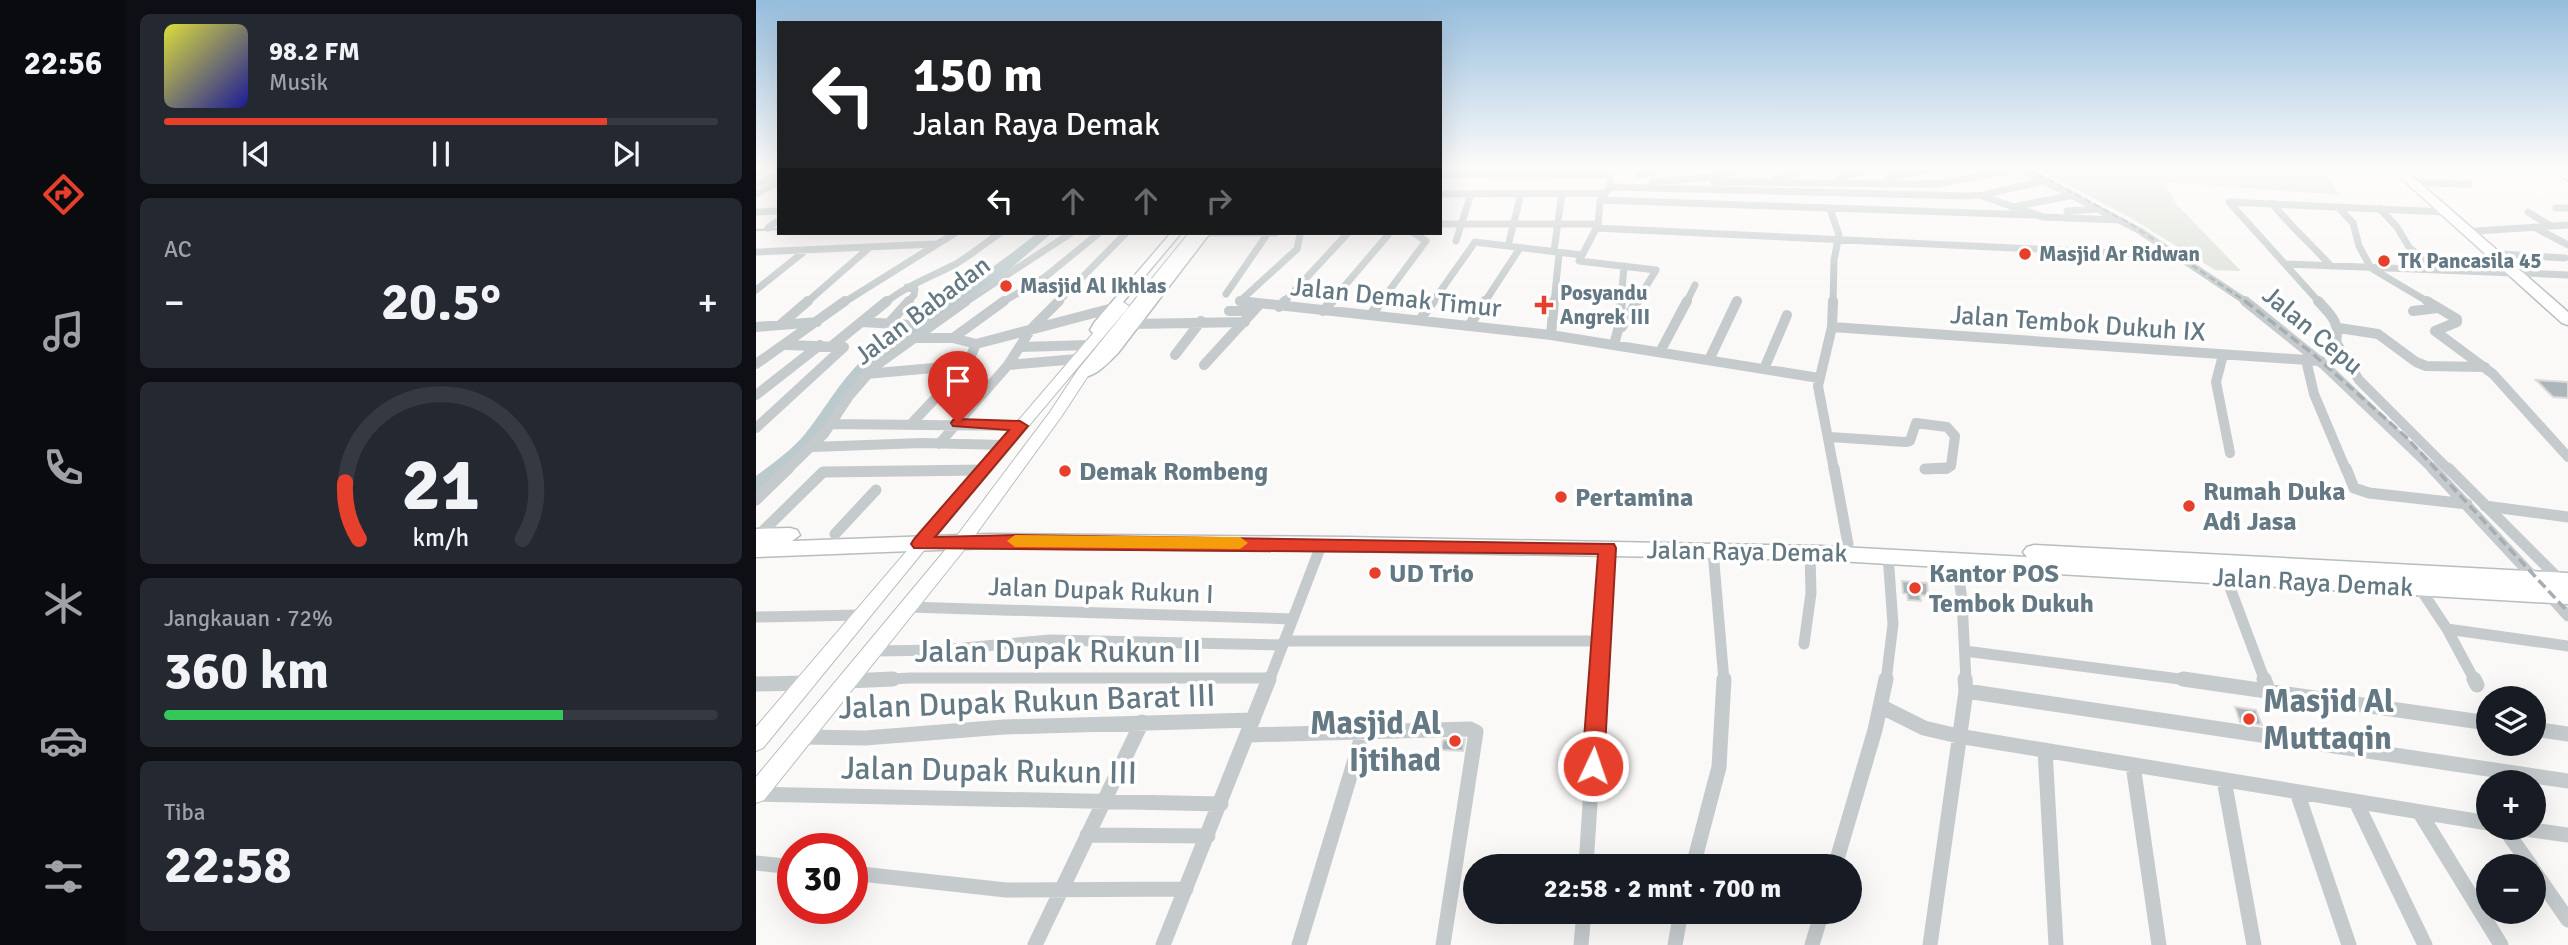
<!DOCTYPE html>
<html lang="id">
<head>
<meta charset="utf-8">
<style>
	body { margin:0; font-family:Signika,sans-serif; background:#242831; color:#f1f3f6; height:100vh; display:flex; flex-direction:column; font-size:26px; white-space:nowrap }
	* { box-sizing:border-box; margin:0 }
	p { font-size:23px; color:#9ea1a6 }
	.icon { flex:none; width:38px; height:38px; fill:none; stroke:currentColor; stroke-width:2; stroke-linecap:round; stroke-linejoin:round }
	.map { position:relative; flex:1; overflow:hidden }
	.sheet { display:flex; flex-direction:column; gap:14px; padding:14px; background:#0d0f14; width:630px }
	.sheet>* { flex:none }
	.top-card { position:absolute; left:21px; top:21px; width:665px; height:214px; border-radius:0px; box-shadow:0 7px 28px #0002; background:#202124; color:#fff; overflow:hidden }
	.buttons { position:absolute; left:1720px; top:686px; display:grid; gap:14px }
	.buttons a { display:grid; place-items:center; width:70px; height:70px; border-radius:50%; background:#171b24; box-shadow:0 7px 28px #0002; font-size:35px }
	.speed { position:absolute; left:21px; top:833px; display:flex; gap:14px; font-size:35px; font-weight:700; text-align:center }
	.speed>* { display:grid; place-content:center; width:91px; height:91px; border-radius:50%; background:#171b24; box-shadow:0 7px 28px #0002; line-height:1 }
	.speed .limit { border:10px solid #d22; background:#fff; color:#111 }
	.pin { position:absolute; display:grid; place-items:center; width:60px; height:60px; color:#fff; margin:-72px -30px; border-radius:50% 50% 50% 0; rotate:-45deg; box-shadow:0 0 7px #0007 }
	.pin .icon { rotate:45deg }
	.me { position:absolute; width:77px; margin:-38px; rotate:3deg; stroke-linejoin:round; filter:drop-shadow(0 0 5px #0008) }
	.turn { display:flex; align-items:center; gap:24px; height:147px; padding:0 21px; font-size:32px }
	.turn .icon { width:91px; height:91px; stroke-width:2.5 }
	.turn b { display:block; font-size:49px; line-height:60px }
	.lanes { display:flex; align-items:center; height:66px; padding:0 21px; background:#0003; justify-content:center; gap:35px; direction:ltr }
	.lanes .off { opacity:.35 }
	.big { font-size:52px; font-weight:700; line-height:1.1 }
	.sheet .card { flex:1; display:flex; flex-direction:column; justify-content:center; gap:10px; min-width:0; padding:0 24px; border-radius:10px; background:#242831 }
	.sheet .dial { align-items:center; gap:0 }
	.dial svg { height:182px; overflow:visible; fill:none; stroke:#363941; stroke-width:7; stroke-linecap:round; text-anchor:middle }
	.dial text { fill:#f1f3f6; stroke:none }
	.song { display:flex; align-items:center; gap:21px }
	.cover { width:84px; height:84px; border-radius:10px; background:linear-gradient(135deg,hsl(60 70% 55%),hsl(240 70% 35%)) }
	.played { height:7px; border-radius:4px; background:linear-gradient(90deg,#e63f2b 80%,#363941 80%) }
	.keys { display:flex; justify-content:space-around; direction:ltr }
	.heat { display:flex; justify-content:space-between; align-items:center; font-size:38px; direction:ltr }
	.charge { height:10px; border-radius:5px; background:linear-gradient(90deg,#34c759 72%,#363941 0) }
	.trip { position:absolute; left:707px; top:854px; width:399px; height:70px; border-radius:35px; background:#171b24; box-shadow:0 7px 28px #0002; font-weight:700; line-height:70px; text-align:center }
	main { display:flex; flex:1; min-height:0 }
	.menu { display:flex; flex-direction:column; width:126px; justify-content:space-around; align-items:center; background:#090b0e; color:#9ea1a6 }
	.menu .icon { width:49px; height:49px }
	.menu .active { color:#e63f2b }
	.menu b { font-size:32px; color:#f1f3f6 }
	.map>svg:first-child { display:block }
	.green { fill:#dce2d8 }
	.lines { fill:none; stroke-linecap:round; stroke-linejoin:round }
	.stream { stroke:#bbcacc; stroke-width:2.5 }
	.river { fill:#bbcacc; fill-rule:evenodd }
	.building { fill:#acb6ba; stroke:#dcdbd9; stroke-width:2 }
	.secondary-casing { stroke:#b8bfc2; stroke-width:3 }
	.primary-casing { stroke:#b9bec1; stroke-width:2 }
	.highway-casing { stroke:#b8bdc0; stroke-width:3 }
	.street-far3 { stroke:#c5cbcd; stroke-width:7 }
	.street-far2 { stroke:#c5cbcd; stroke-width:10 }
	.street-far1 { stroke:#c5cbcd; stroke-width:11 }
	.street { stroke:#c5cbcd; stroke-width:15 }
	.secondary { fill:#fff; fill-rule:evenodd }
	.primary { fill:#fff; fill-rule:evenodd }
	.highway { fill:#fff; fill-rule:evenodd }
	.rail-far1 { stroke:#a6aeb3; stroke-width:2.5; stroke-dasharray:7 3.5; stroke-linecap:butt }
	.rail { stroke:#a6aeb3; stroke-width:3.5; stroke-dasharray:10 4.5; stroke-linecap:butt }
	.route { fill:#e63f2b; stroke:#96291c; stroke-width:2 }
	.slow { fill:#f59e0b }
	.poi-dot { fill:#e63f2b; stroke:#fff; stroke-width:2.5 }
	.labels { text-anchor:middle; stroke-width:7; stroke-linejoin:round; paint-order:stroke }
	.far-poi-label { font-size:21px; font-weight:bold; fill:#647983; stroke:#fff; text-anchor:start }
	.street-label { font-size:26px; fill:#647983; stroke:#fff }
	.poi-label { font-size:26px; font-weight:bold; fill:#647983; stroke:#fff; text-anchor:start }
	.near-street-label { font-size:32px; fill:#647983; stroke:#fff }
	.near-poi-label { font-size:32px; font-weight:bold; fill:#647983; stroke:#fff; text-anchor:start }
</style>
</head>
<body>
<main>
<nav class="menu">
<b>22:56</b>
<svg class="icon active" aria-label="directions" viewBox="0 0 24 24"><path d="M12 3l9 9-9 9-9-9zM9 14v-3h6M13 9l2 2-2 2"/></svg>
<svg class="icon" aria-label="music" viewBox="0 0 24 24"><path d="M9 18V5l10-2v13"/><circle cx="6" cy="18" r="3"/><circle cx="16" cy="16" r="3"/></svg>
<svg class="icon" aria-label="phone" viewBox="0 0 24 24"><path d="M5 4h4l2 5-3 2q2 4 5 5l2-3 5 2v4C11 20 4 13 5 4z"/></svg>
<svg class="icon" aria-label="climate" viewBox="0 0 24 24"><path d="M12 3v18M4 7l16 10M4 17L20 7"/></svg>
<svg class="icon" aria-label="car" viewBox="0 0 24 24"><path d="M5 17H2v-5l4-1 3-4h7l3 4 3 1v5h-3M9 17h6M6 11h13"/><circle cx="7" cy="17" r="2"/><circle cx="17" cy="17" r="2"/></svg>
<svg class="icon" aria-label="filters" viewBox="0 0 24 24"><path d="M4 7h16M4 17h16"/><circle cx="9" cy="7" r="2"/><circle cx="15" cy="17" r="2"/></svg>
</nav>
<section class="sheet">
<div class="card">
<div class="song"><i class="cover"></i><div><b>98.2 FM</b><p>Musik</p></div></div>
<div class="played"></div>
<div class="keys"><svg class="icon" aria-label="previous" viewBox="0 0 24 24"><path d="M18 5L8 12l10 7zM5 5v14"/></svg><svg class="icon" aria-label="pause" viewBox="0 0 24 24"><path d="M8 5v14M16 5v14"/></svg><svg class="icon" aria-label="next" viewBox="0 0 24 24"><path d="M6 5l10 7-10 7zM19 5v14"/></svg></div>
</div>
<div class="card"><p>AC</p>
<div class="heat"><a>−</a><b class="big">20.5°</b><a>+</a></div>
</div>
<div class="card dial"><svg viewBox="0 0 100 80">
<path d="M14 69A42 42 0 1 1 86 69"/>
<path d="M14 69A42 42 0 0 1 8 44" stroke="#e63f2b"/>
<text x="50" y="56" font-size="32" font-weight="700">21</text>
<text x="50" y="72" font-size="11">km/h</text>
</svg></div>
<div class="card"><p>Jangkauan · 72%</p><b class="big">360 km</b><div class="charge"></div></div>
<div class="card"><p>Tiba</p><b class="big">22:58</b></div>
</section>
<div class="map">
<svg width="1812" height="945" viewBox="0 0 1812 945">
	<rect width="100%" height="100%" fill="#faf9f7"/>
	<path class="green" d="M1282,169H1566L1584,195L1408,182L1421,205L1485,271L1459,270L1373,217Z"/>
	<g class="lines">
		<path class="stream" d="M0,230L23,229"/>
		<path class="river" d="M281,233H296L253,270L124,362L99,388L60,444L7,490L0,492V476C17,463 35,451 49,434C70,408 85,378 112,355C165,310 228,278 281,233Z"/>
	</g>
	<path class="building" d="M1780,380L1812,382V398L1797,397Z
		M1146,581L1171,583L1172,596L1164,595L1165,601L1152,600L1151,594L1147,593Z
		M1479,707L1500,710L1506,725L1484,722Z
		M709,739L707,751L685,750L687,740Z"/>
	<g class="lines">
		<g class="secondary-casing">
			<path id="secondary" d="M1790,169H1802L1812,174V180Z
				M415,233H425L347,326V335H339L334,330L338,323Z
				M444,233H454L362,353C351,364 338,379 322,377L320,374L338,363L354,347Z"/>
		</g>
		<g class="primary-casing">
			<path id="primary" d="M433,233H445L332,376L305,417L212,545L8,800L0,803V777L200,537L294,412L321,371Z
				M367,302L373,306L371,309L170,548L7,748L0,751V727L363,303Z"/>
		</g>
		<g class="highway-casing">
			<path id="highway" d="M1635,169H1648L1812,312V325L1806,323Z
				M34,528L41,530L44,535L36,541L233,534L590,537L1065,546L1271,557L1267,552L1271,547L1278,545L1812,573V604L1065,560L590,551L233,548L0,557V529Z"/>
		</g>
		<path class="street-far3" d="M1265,169L1384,231L1492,303
			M0,174L9,169
			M684,174L854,175V187L844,200L842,225L823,261L900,270L880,303
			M883,175L911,169
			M1133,177L1175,169
			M1020,178L1054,169
			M1082,178L1116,169
			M896,182L958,177L988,169
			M958,182L1181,184L1261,169
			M1666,183L1713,184
			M0,185L23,174
			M854,187L1211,196L1227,195L1287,181
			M0,194L23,182
			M684,194L849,193
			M1226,196L1287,217L1364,220
			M844,200L1278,215
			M1516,203C1534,226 1555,244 1575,266
			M1256,207L1318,195
			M1583,208L1597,223L1603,246L1615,268L1674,303
			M1800,208H1812
			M1074,209L1083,235L1078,260L1077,303
			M1624,209L1641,227L1653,247L1678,270
			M1311,211L1343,209
			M0,212L23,211
			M1772,212L1793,225
			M684,224H842
			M1778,227L1812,245
			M12,228L23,220
			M840,228L1426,256
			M1720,231L1812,225
			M449,233H520
			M700,241L715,194
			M752,246L765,194
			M798,251L806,193
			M0,252L179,244
			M1746,254L1809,258
			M1529,264L1759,273
			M1770,273L1812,275
			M151,287L159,289L158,295L151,303
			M0,290L50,250
			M470,294L512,233
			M50,303L114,247
			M87,303L199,233
			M129,303C150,286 174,277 198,265C214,256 229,243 244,233
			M208,303L315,233
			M245,303L289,277L343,233
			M301,303L369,234
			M490,303L483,302L541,249L544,235
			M527,303L592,233
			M574,303L632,235
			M624,303L670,241L658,233
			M676,303L719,242L826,255
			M728,303L764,248
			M798,303L803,254
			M865,303L868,266
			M930,303L939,285
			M1564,303L1473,202L1688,212"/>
		<path class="street-far2" d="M484,301L795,335L1063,378
			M1077,301L1076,327L1062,386L1078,470
			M1489,301L1567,364L1678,470
			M1562,301C1575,315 1584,322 1580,342L1603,380L1693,470
			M1671,301L1701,319V322L1679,331L1737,374L1812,457
			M523,307L529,301
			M473,311H497
			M567,311L576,301
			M1657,311L1682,308
			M615,315L625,301
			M664,320L677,301
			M106,322L172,326
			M133,323L153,301
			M378,324L489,322
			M24,325L52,301
			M713,326L729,301
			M0,327L61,322
			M866,327L881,301
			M1076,327L1565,361
			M1583,328L1622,334L1660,362L1670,366L1729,367
			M795,335L798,301
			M156,338H197L248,301
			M197,338L220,344L357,308
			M77,345L131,301
			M858,345L863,326L865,301
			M265,347L333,345
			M904,352L931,301
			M419,355L445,321
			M1467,355L1460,382L1474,453
			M953,360L981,301
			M1550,360L1558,394L1590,470
			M0,364L89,301
			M252,365L321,359
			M448,365L503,305
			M1008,369L1031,315
			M110,374L211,365L220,344
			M0,395L64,345
			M76,424L264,426
			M155,424L211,365
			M0,428L88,347L30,345
			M1074,437L1149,442L1154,441L1160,423L1191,427L1199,436L1195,466L1190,469H1169
			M183,444L252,365L275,329L303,301
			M56,447L166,443L248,445
			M31,470L68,434L93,396L118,367L210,301"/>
		<path class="street-far1" d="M1078,468L1092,544
			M1590,468L1598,488L1613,493L1711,504
			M1676,468L1779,579
			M1692,468L1805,581
			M1169,469L1191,468
			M0,500L33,468
			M1729,506L1812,517
			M79,534L120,490
			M2,536L67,472L229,470
			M957,551L968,681
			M1200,559L1206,599L1210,681
			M1470,577L1509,681
			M1663,587L1691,629L1719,681
			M1793,595L1812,616
			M153,607L537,619
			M0,617L105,615
			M1691,629L1812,646
			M528,641H844
			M1048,644L1055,593L1054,553
			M117,651L185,650L294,640L526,645
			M1209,651L1439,681
			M100,681L154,678H513
			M513,681L566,543
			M842,681L851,548
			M1130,681L1137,624L1132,555"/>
		<path class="street" d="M1427,679L1732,723
			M1508,679L1513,692
			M1718,679L1721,685
			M91,681L137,679
			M0,684L49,683
			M1210,691L1812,781
			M1124,706L1168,728L1202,736L1732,823
			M1778,729L1812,734
			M491,735L714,729L720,732L687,945
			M47,737L109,738L248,727L497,720
			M1289,750L1300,945
			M1377,765L1403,945
			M1468,780L1498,945
			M1541,792L1593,945
			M0,794L465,804
			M1600,802L1669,945
			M1664,813L1745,945
			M1748,828L1775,866
			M1762,828L1812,835
			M331,835L452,836
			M0,863L37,867
			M830,866L842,679
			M937,866L963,767L968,679
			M1079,866L1119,730L1130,679
			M1778,871L1812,920
			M96,873L250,890L430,889
			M279,945L386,722
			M407,945L513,679
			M543,945L607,733
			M825,945L828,912
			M919,945L925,912
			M1056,945L1066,912
			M1174,945L1210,691L1209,679"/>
		<use href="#secondary" class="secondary"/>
		<use href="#primary" class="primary"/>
		<use href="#highway" class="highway"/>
		<path class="rail-far1" d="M1273,169L1373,223L1492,303"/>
		<path class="rail" d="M1489,301L1557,354L1650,437L1812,612"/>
	</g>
	<linearGradient id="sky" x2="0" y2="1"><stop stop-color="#96bddd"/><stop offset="0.56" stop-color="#fdfcfb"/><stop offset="1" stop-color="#fdfcfb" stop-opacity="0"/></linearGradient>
	<rect width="1812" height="301" fill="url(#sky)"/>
	<path class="route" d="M202,419L264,421L272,426L179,537L261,535L858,544L860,548L848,766L844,773L837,776L829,773L826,766L842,554L158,548L155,544L158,539L253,430L197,426L195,423L197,420Z"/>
	<path class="slow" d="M259,535L484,537L492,543L484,549L259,547L251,541Z"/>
	<g class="poi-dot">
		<circle cx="1269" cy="254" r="7"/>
		<circle cx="1628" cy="261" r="7"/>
		<circle cx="250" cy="286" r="7"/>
		<path d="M784.5 294.5h7v7h7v7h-7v7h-7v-7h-7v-7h7z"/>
		<circle cx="309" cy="471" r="7"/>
		<circle cx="805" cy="497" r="7"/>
		<circle cx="1433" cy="506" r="7"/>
		<circle cx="619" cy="573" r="7"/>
		<circle cx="1159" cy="588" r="7"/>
		<circle cx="1493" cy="719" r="7"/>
		<circle cx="699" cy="741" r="7"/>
	</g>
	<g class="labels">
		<g class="far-poi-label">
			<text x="1283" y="261">Masjid Ar Ridwan</text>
			<text x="1642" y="268">TK Pancasila 45</text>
			<text x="264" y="293">Masjid Al Ikhlas</text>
			<text x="804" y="300">Posyandu<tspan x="804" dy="24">Angrek III</tspan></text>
		</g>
		<g class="street-label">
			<text transform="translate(640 297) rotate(6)" y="9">Jalan Demak Timur</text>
			<text transform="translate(166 310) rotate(-37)" y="9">Jalan Babadan</text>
			<text transform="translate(1322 323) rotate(4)" y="9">Jalan Tembok Dukuh IX</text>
			<text transform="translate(1557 330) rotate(40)" y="9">Jalan Cepu</text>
			<text transform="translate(991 551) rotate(1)" y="9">Jalan Raya Demak</text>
			<text transform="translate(1557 582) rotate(3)" y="9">Jalan Raya Demak</text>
			<text transform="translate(345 590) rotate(2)" y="9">Jalan Dupak Rukun I</text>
		</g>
		<g class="poi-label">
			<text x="323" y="480">Demak Rombeng</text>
			<text x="1447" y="500">Rumah Duka<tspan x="1447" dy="30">Adi Jasa</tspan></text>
			<text x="819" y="506">Pertamina</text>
			<text x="633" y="582">UD Trio</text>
			<text x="1173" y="582">Kantor POS<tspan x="1173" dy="30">Tembok Dukuh</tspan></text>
		</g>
		<g class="near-street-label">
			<text x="302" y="662">Jalan Dupak Rukun II</text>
			<text transform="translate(271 701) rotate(-2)" y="11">Jalan Dupak Rukun Barat III</text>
			<text transform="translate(233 770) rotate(1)" y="11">Jalan Dupak Rukun III</text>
		</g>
		<g class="near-poi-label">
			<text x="1507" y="712">Masjid Al<tspan x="1507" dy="37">Muttaqin</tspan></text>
			<text x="685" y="734" text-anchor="end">Masjid Al<tspan x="685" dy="37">Ijtihad</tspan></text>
		</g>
	</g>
</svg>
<div class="buttons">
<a><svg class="icon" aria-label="layers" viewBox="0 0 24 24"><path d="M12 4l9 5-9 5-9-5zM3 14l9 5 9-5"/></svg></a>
<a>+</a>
<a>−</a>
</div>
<div class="speed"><div class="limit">30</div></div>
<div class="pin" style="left:202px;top:423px;background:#d93025"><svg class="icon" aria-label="arrive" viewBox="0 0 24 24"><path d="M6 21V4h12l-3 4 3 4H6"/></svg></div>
<svg class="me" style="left:837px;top:766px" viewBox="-20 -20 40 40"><circle r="17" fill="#e63f2b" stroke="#fff" stroke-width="3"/><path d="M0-11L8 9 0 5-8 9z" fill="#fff"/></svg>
<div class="trip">22:58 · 2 mnt · 700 m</div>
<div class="top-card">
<div class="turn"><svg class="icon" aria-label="left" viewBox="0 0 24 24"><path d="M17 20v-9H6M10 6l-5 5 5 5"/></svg><div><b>150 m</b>Jalan Raya Demak</div></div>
<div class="lanes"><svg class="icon" aria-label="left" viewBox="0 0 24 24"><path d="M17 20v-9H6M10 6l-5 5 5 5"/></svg><svg class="icon off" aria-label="ahead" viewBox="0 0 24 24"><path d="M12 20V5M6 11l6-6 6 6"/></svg><svg class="icon off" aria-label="ahead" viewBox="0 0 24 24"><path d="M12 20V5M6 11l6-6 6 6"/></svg><svg class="icon off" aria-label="right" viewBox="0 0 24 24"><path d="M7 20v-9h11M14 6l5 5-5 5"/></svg></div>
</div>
</div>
</main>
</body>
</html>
